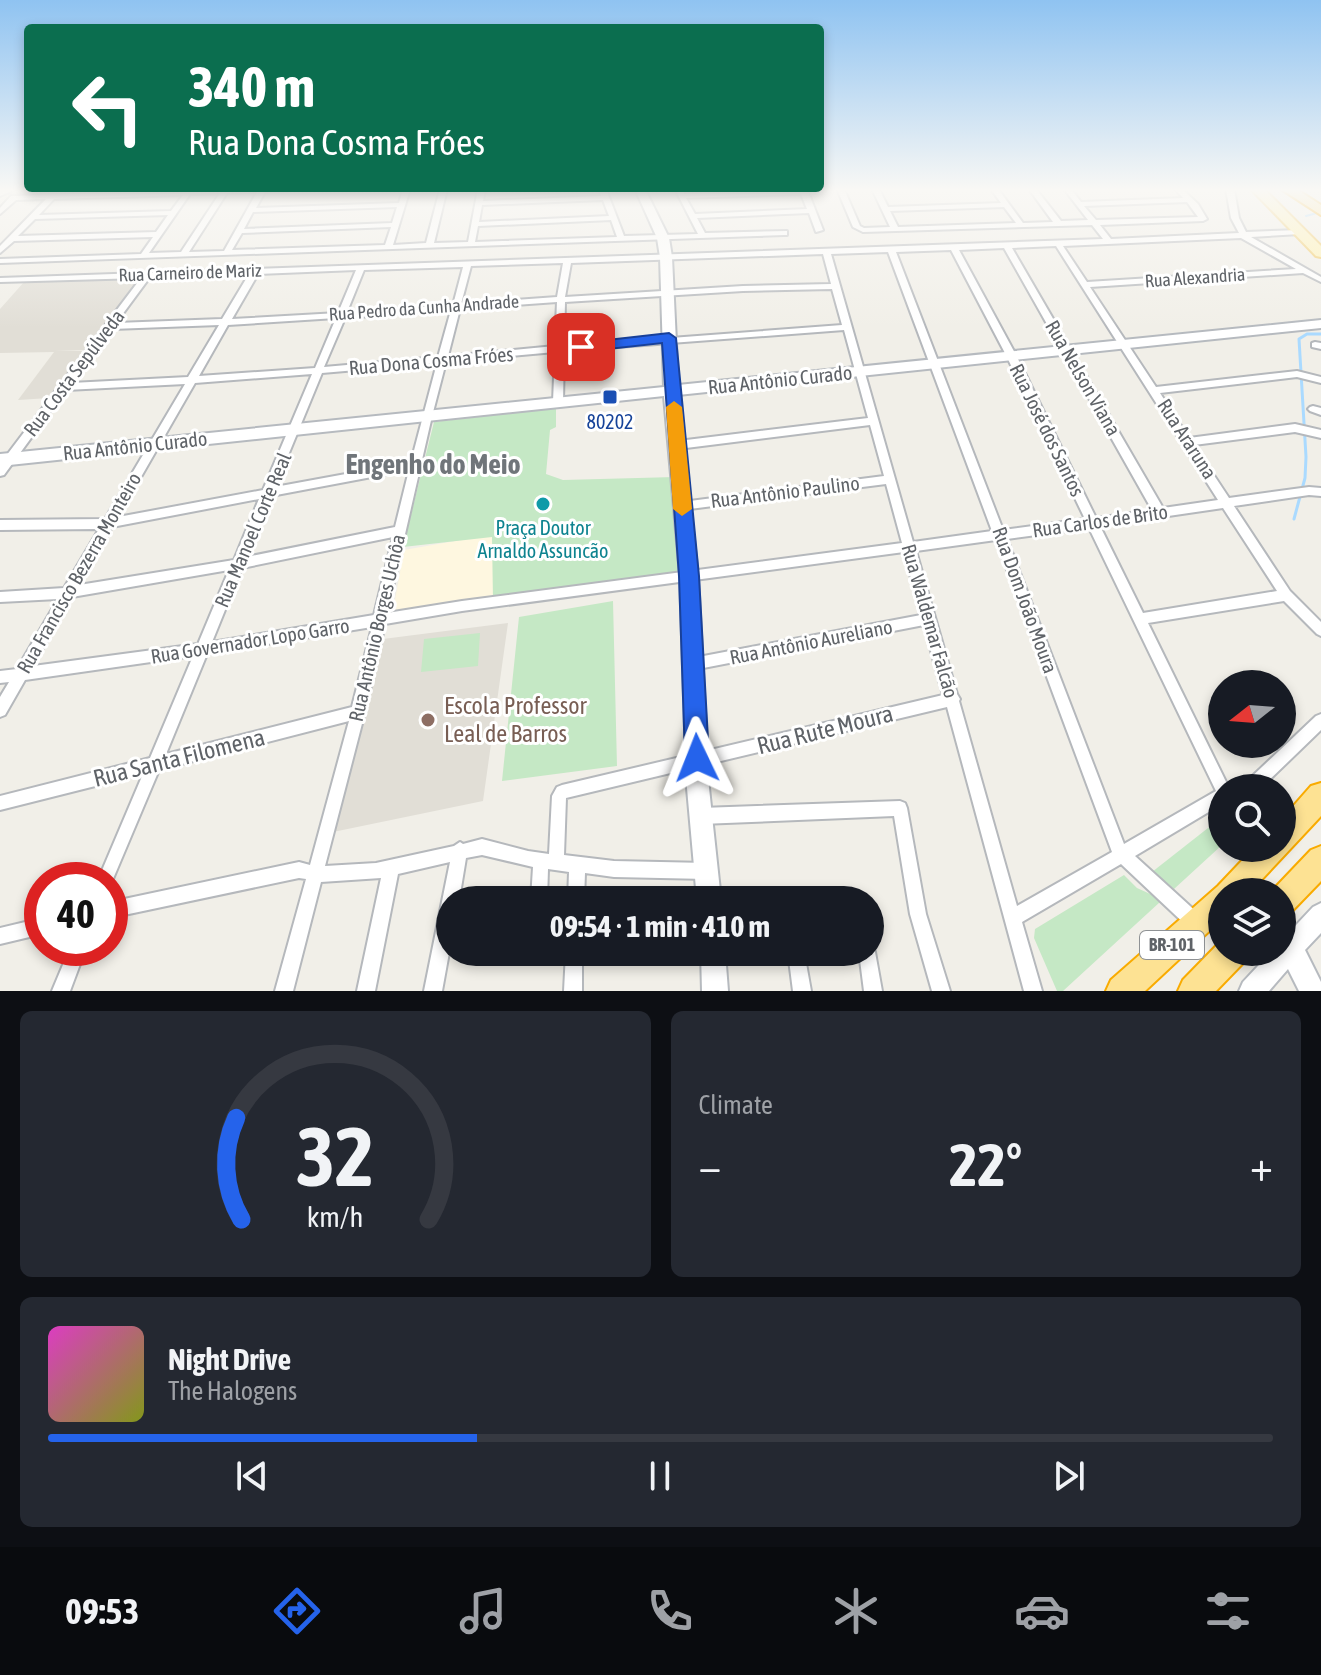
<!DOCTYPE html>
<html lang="en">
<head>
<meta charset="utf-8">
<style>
	body { margin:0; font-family:"Asap Condensed",sans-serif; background:#242831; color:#f1f3f6; height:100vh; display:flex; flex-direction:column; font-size:30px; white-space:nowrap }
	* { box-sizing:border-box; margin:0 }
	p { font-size:26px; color:#9ea1a6 }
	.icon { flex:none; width:44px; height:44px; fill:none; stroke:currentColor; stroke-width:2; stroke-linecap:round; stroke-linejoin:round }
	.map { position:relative; height:991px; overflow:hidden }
	.drawer { display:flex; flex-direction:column; gap:20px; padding:20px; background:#0d0f14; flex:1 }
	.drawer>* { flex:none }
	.banner { position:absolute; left:24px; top:24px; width:800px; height:168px; border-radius:8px; box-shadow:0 4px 12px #0003; background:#0b6e4f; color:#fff; overflow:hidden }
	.needle { width:52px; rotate:253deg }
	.buttons { position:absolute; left:1208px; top:670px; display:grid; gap:16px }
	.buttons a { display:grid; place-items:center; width:88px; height:88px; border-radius:50%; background:#171b24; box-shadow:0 4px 12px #0003; font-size:40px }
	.speed { position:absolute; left:24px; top:862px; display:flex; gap:16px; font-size:40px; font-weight:700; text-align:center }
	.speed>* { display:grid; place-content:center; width:104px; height:104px; border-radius:50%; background:#171b24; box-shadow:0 4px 12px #0003; line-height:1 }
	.speed .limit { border:12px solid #d22; background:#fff; color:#111 }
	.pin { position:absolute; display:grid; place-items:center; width:68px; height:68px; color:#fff; margin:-34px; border-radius:16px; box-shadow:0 4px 12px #0006 }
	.me { position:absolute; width:88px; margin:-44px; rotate:358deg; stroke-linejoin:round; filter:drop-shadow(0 0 6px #0008) }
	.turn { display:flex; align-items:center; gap:28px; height:168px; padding:0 32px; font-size:36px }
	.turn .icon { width:104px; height:104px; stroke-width:2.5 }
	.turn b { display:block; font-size:56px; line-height:68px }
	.big { font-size:60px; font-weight:700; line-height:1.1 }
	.drawer .card { flex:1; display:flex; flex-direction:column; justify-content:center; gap:12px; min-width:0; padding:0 28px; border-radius:12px; background:#242831 }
	.drawer .dial { align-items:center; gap:0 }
	.dial svg { height:208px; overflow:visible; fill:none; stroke:#363941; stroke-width:7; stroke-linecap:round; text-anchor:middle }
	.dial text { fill:#f1f3f6; stroke:none }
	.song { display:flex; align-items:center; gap:24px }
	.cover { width:96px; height:96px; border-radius:12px; background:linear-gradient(135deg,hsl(310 70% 55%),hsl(70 70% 35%)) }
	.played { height:8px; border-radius:4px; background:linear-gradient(90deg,#2563eb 35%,#363941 35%) }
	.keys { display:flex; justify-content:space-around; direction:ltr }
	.heat { display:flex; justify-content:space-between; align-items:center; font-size:44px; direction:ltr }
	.drawer .tiles { flex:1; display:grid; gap:20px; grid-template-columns:1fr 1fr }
	.card:last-child { grid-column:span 2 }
	.trip { position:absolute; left:436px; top:886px; width:448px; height:80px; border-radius:40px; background:#171b24; box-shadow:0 4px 12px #0003; font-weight:700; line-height:80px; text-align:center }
	.tab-bar { display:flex; height:128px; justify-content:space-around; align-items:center; background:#090b0e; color:#9ea1a6 }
	.tab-bar .icon { width:56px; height:56px }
	.tab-bar .active { color:#2563eb }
	.tab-bar b { font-size:36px; color:#f1f3f6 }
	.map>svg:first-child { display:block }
	.commercial { fill:#fef7e0 }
	.education { fill:#e1ded6 }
	.green { fill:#c5e8c5 }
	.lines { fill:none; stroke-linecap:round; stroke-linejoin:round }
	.stream-far1 { stroke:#aadaff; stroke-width:2 }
	.stream { stroke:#aadaff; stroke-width:3 }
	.street-casing { stroke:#b5b8bc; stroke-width:4 }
	.secondary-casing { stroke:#b6babf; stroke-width:4 }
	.primary-casing { stroke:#f2c960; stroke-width:4 }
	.highway-casing { stroke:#f9ab00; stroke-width:4 }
	.street { fill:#fff; fill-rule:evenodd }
	.secondary { fill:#fff; fill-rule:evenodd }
	.primary { fill:#fff2af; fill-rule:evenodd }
	.highway { fill:#fde293; fill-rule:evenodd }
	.route { fill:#2563eb; stroke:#184099; stroke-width:2 }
	.slow { fill:#f59e0b }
	.transit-dot { fill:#1a4fb4; stroke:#fff; stroke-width:3 }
	.culture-dot { fill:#0f9aa8; stroke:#fff; stroke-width:3 }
	.education-dot { fill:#8d6e63; stroke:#fff; stroke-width:3 }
	.labels { text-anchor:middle; stroke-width:6; stroke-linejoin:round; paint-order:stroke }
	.far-street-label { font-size:18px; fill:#5f6368; stroke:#fff }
	.shield { fill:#fff; stroke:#8f9295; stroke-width:2 }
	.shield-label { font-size:18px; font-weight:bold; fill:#5f6368 }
	.street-label { font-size:20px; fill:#5f6368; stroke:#fff }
	.transit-label { font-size:20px; fill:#164399; stroke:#fff }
	.culture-label { font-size:20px; fill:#0d838f; stroke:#fff }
	.near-education-label { font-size:24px; fill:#785e54; stroke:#fff; text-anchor:start }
	.near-street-label { font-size:24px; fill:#5f6368; stroke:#fff }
	.district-label { font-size:28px; font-weight:bold; fill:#70757a; stroke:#fff }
</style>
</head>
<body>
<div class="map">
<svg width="1321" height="991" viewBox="0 0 1321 991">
	<rect width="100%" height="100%" fill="#f1efe8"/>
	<path class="commercial" d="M495,534L497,597L393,611L404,550Z"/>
	<path class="education" d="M139,279L86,350L55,351H84L49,398L18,400L54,352L0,353V309L24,282Z
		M508,623L483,801L333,832L383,639Z"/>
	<path class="green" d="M556,408V427L550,430L546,474L563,480L675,477L680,573L493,601L492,537L403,547L434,422Z
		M613,601L617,766L502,781L519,617Z
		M480,633L478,666L421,672L424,639Z
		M1222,817V845L1174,889L1152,872Z
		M1124,875L1137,888L1159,898L1160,902L1063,991H1057L1034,938L1035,929Z"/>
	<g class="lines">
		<path class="stream-far1" d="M1306,216L1321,212"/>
		<path class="stream" d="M1294,519L1305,478L1306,457L1299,339L1307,334H1321"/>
		<g class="street-casing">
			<path id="street" d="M5,189L12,191L0,196V192Z
				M290,189L287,191L265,192L256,208L399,203L403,189H410L393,245L426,243L440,189H447L434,243L468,242L478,189H485L483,201L601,196L599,189H606L624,236L698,234L675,189H682L684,194L807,189L823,230L816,232L809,213L697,218L705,233L787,231V235H784L0,263V259L141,254L153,237L14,241L0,253V246L46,199L16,200L0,214V208L11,196L188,190ZM257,192L224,251L189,252L227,193ZM220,193L181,252L149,253L190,194ZM801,194L807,209L695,214L686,198ZM183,195L171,211L39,215L54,199ZM603,200L609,216L479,222L482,205ZM397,207L392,223L244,229L253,212ZM168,215L156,232L18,236L35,219ZM611,220L617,237L475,242L478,226ZM391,227L385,245L232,250L242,233Z
				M837,189H844L860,226L864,228L890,227L872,189H879L888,207L1001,203L991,189H998L1023,223L1053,222L1029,189H1036L1061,221L1088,220L1064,189H1071L1081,202L1183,198L1175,189H1182L1198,204L1207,219L1203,221L1100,225L1111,239L1239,233L1231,218L1226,189H1234L1239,218L1246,232L1300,230L1304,232L1300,234L1251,237L1321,277V282L1303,273L1090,287L1156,387L1297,371L1321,377V383L1297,377L1160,393L1189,438L1295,424L1321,430V438L1295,432L1194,445L1229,498L1309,487L1321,488V496L1309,495L1234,506L1290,591L1321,622V636L1317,634L1284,601L1148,623L1229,788H1222V804L1135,856L1201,916L1203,922L1201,928L1195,930L1189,928L1121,864L1022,922L1042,991H1024L947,707L566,798L564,855L614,861L707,863L713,865L715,871L713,877L707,879L614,877L585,873L584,900H568L569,872L548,869L547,900H531L533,867L482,855L466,858L459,900H450V947L442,991H424L450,862L398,874L375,991H357L381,878L321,882L293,991H275L306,879L299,878L110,918V902L299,862L310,865L349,721L159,770L110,886V880H98L143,774L0,810V796L150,758L193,656L25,680L5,715L0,717V697L9,682L0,683V671L17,669L58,599L0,602V592L64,588L99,529L0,530V520L105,519L185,384L66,390L4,475L0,476V464L141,278L0,282V278L1103,239L1092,225L863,232L853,227ZM1187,202L1198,217L1096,220L1084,206ZM1004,207L1016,223L898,227L890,211ZM1241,238L1296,269L1087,282L1063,246ZM1056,246L1218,500L1163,508L1012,248ZM1004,248L1152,510L1096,518L1016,355L959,250ZM951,250L1006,355L1085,519L1003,530L896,252ZM888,252L992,531L913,542L831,254ZM823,254L831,284L743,286L565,297L571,263ZM563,263L557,297L461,304L471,266ZM463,267L453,305L347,312L364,270ZM356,270L338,313L232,319L258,274ZM249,274L222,319L116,323L150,277ZM832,289L842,325L564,346L565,302L743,291ZM557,302L555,346L448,356L460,309ZM451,310L438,357L324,367L345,318ZM336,318L315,368L199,376L228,325ZM219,325L188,377L71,383L112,329ZM844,330L868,418L678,441L673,445L678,449L870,425L884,476L682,502L678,503L676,506L678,509L682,510L886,484L902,543L462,601L387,613L432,416L446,362L555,352L553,402L558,405L563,402L564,351ZM437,363L411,462L275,487L322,373ZM312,374L263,490L118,517L195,383ZM409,470L395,527L246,557L271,496ZM259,499L234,560L79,585L112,527ZM1223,508L1277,591L1143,613L1100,526ZM1089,528L1216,791L1124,844L1007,539ZM393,537L374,615L212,642L242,568ZM996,540L1112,852L1017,906L959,701L960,699L957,694L916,551ZM904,552L921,615L693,658L688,660L686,664L688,668L693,670L924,625L943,695L562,785L557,787L552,796L549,854L528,851L482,839L463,844L460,842L454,846L376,863L325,866L365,712L385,624L462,611ZM229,570L198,644L33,666L72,597ZM372,627L352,707L166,754L207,654Z
				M1315,342L1321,343V349L1312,347V343Z
				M1313,406L1321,408V415L1310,411L1308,409L1310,407Z
				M1321,714V730L1261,788H1243L1245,783L1316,716Z
				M900,801L905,803L907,808L926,914L950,991H932L910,914L894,816L701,824L696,821L693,816L696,811L701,808Z
				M42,918V934L0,944V928Z
				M870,945L873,946L875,952L882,991H864L859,952H870Z
				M70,948H86L70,991H52Z
				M566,952H582V991H564Z
				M788,952H804L811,991H793Z"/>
		</g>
		<g class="secondary-casing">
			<path id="secondary" d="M635,189H645L669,238L672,257L678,385L1321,320V328L678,395L698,576L709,788L721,900H697L687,788L680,576L664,396L0,466V454L664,387L660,257L657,238Z
				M1321,903V933L1305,950L1321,982V991H1299L1288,969L1269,991H1239L1243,982L1271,952H1282V940L1313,907Z
				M701,952H725L728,991H702Z"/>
		</g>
		<g class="primary-casing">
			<path id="primary" d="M1251,189H1264L1321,246V257L1316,256Z"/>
		</g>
		<g class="highway-casing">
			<path id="highway" d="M1281,189H1296L1321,205V215Z
				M1321,783V816L1250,892H1222V919L1145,991H1106L1111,980L1218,886L1254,848H1282V819L1311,786Z
				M1321,846V881L1292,911L1282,916V892L1272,891L1311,850Z
				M1221,941L1222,952H1247L1243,963L1216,991H1178L1183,980Z"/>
		</g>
		<use href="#street" class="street"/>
		<use href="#secondary" class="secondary"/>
		<use href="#primary" class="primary"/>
		<use href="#highway" class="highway"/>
	</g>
	<linearGradient id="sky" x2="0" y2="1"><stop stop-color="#8fc3f1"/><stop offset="0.58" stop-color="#f9f8f5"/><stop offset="1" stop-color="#f9f8f5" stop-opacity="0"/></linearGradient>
	<rect width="1321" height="328" fill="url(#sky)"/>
	<path class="route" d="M669,333L676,338L699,576L709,758L705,766L697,770L689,766L685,758L679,576L662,343L581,352L573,347L581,343Z"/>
	<path class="slow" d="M674,401L682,407L692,509L682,516L673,509L666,407Z"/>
	<rect class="transit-dot" x="602" y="389" width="16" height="16" rx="4"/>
	<circle class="culture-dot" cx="543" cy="504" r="8"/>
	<circle class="education-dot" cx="428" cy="720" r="8"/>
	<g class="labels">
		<g class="far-street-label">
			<text transform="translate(190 273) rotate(-2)" y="6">Rua Carneiro de Mariz</text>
			<text transform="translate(1195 278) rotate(-4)" y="6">Rua Alexandria</text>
			<text transform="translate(424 308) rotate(-4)" y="6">Rua Pedro da Cunha Andrade</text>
		</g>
		<rect class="shield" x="1140" y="931" width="64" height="28" rx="6"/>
		<g class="shield-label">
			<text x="1172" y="951">BR-101</text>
		</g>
		<g class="street-label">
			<text transform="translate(431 361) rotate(-5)" y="7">Rua Dona Cosma Fróes</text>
			<text transform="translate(74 373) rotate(-53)" y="7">Rua Costa Sepúlveda</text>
			<text transform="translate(1083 378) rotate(60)" y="7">Rua Nelson Viana</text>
			<text transform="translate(780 380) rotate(-6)" y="7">Rua Antônio Curado</text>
			<text transform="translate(1047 430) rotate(64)" y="7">Rua José dos Santos</text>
			<text transform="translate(1187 439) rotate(57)" y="7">Rua Araruna</text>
			<text transform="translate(135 446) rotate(-6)" y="7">Rua Antônio Curado</text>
			<text transform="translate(785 492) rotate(-7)" y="7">Rua Antônio Paulino</text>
			<text transform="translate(1100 521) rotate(-8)" y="7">Rua Carlos de Brito</text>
			<text transform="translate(253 530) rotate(-67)" y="7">Rua Manoel Corte Real</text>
			<text transform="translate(79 573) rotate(-60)" y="7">Rua Francisco Bezerra Monteiro</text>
			<text transform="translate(1025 600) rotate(70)" y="7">Rua Dom João Moura</text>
			<text transform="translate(930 621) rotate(74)" y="7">Rua Waldemar Falcão</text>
			<text transform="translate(377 628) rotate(-77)" y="7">Rua Antônio Borges Uchôa</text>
			<text transform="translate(250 641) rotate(-9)" y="7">Rua Governador Lopo Garro</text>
			<text transform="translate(811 642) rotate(-11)" y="7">Rua Antônio Aureliano</text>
		</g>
		<g class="transit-label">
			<text x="610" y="429">80202</text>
		</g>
		<g class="culture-label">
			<text x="543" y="535">Praça Doutor<tspan x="543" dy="23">Arnaldo Assuncão</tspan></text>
		</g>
		<g class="near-education-label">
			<text x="444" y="714">Escola Professor<tspan x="444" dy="28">Leal de Barros</tspan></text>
		</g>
		<g class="near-street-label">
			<text transform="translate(825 730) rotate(-14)" y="8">Rua Rute Moura</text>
			<text transform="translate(179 758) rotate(-14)" y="8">Rua Santa Filomena</text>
		</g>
		<g class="district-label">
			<text x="433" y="474">Engenho do Meio</text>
		</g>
	</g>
</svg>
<div class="buttons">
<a><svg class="needle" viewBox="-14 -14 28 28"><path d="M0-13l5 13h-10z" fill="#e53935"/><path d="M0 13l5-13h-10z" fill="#9ea1a6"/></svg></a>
<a><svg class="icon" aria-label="search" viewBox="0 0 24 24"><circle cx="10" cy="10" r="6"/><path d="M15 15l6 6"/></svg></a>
<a><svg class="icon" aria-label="layers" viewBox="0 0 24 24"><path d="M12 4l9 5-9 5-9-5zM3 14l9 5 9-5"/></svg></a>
</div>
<div class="speed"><div class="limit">40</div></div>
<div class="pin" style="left:581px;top:347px;background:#d93025"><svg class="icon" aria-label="arrive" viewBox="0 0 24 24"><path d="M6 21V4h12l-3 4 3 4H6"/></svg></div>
<svg class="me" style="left:697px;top:758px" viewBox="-20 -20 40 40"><path d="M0-17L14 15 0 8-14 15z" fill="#2563eb" stroke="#fff" stroke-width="4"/></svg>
<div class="trip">09:54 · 1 min · 410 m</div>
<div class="banner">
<div class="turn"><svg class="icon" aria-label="left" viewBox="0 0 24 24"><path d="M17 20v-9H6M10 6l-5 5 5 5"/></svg><div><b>340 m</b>Rua Dona Cosma Fróes</div></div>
</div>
</div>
<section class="drawer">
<div class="tiles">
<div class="card dial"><svg viewBox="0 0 100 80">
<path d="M14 69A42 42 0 1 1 86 69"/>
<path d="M14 69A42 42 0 0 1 12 30" stroke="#2563eb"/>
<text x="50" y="56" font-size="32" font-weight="700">32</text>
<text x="50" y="72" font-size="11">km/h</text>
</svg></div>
<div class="card"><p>Climate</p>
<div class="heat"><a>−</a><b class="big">22°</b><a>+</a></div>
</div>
<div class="card">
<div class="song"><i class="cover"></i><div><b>Night Drive</b><p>The Halogens</p></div></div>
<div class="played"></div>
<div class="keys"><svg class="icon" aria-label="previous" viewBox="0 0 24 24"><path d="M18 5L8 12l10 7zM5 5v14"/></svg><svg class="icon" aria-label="pause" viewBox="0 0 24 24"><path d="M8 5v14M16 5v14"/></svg><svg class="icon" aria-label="next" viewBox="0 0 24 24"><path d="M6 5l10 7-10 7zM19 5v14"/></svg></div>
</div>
</div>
</section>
<nav class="tab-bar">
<b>09:53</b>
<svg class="icon active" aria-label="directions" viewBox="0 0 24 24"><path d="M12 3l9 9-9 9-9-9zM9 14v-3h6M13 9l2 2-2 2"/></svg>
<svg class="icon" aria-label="music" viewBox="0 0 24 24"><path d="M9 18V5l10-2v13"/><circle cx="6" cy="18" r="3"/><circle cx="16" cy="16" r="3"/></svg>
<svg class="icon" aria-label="phone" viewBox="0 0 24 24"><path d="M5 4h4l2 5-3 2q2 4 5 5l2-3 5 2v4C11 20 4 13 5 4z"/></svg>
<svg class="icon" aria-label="climate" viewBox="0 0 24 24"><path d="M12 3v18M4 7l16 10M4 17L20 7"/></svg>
<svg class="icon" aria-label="car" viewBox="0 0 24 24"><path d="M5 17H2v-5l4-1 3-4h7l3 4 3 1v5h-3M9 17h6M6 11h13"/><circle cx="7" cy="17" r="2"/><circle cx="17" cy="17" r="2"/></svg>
<svg class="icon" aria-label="filters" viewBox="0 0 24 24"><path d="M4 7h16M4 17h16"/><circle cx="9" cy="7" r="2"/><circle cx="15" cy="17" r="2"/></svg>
</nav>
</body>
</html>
